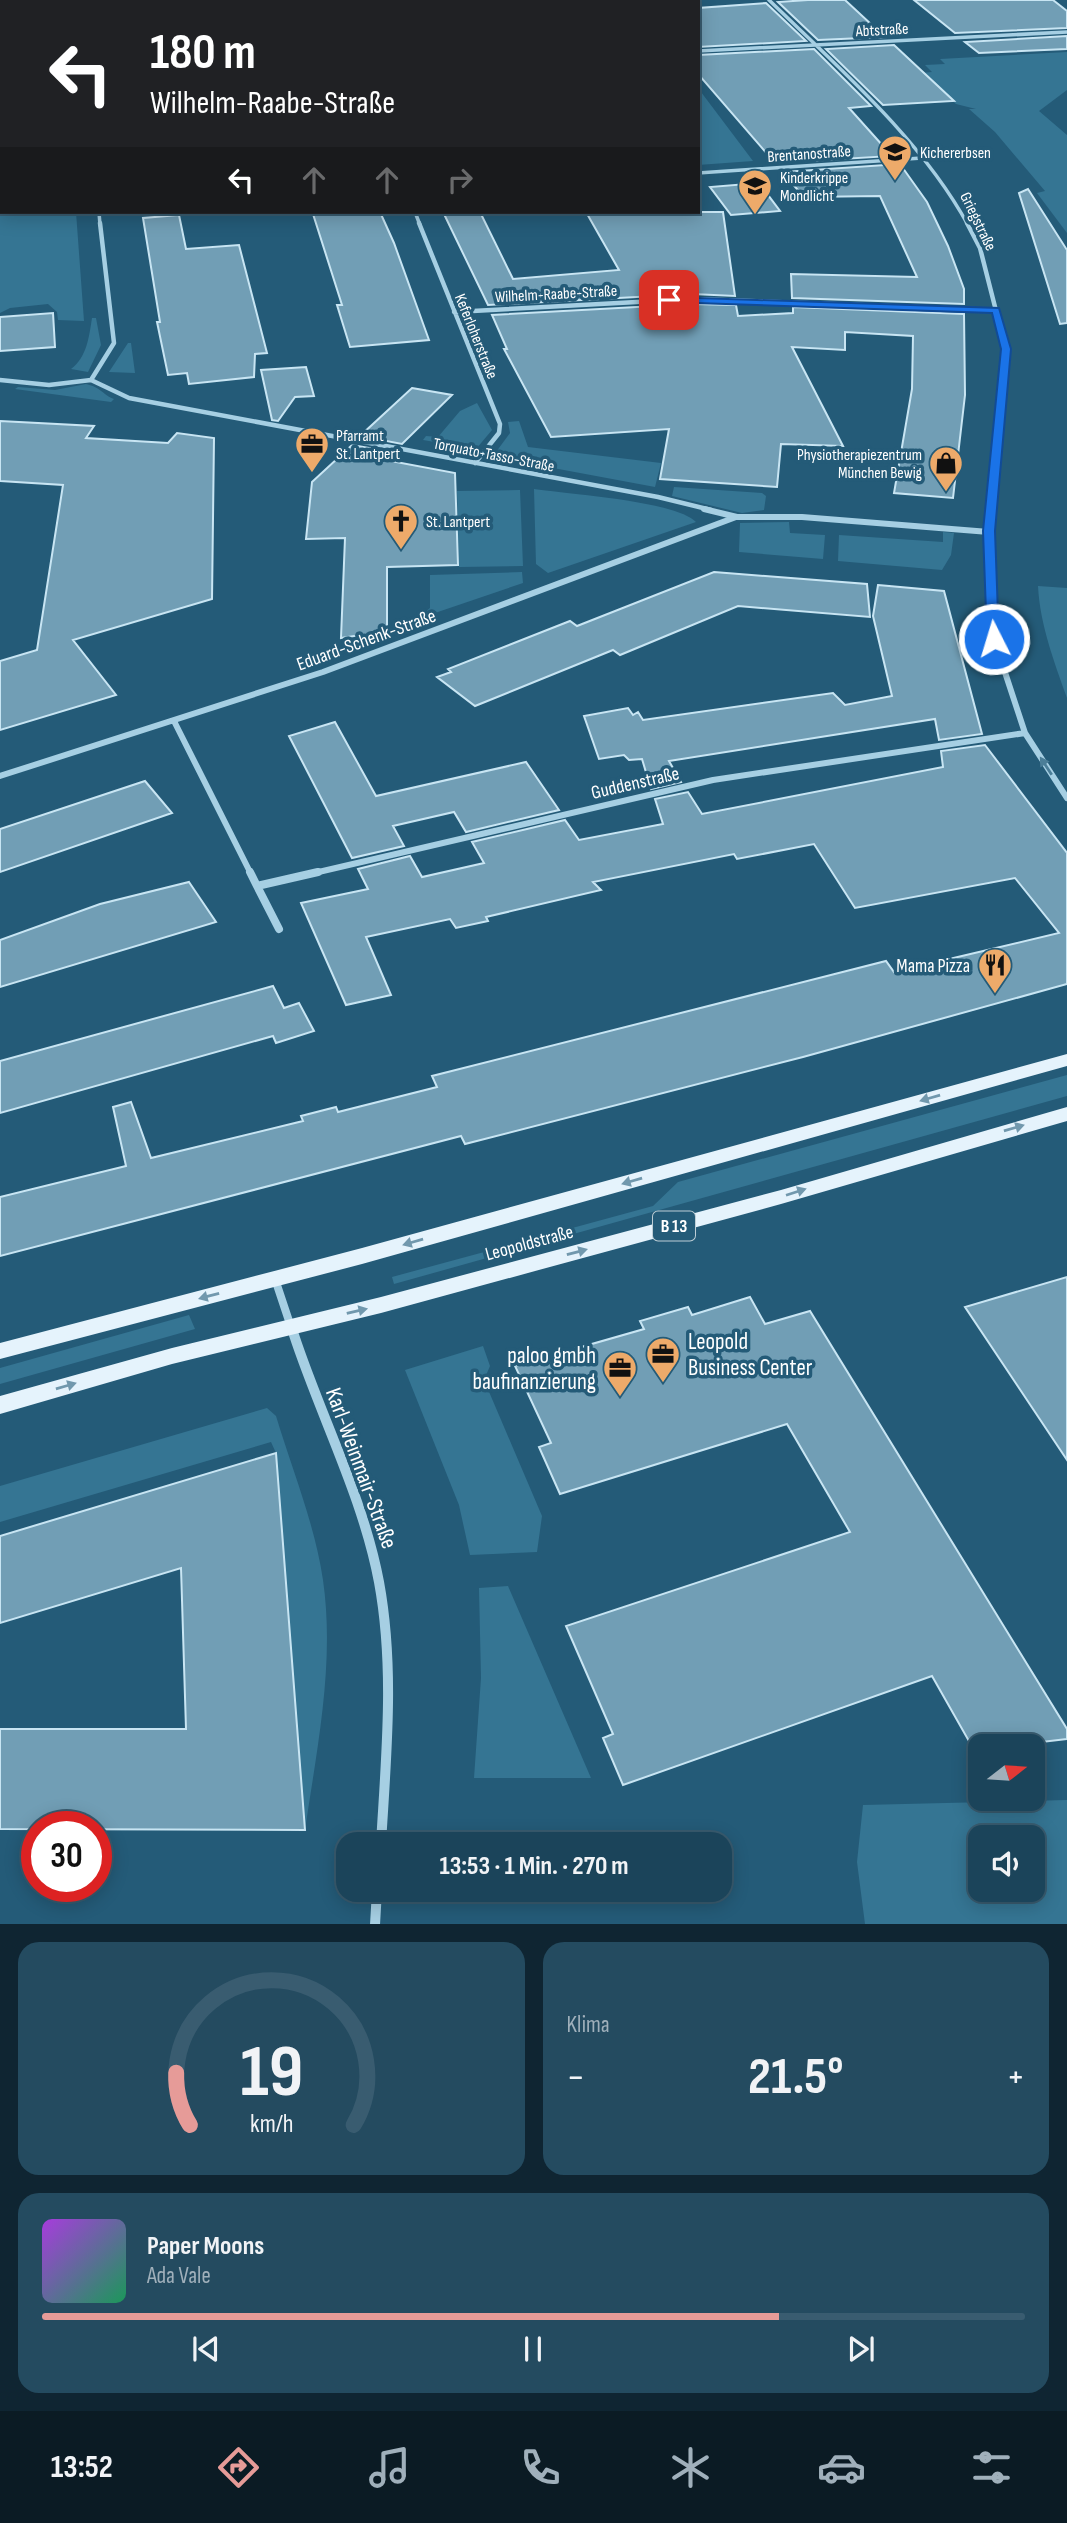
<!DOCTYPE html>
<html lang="de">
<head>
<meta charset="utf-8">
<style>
	body { margin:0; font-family:"Sofia Sans Condensed",sans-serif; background:#244b60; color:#f1f3f6; height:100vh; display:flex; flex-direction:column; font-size:26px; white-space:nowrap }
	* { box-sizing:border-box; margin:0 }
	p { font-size:23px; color:#a0b0bb }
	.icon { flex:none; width:38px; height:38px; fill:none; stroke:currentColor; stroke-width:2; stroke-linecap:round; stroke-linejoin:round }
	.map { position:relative; height:1924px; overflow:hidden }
	.drawer { display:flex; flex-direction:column; gap:18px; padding:18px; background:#0f2532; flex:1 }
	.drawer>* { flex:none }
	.top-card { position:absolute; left:0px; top:0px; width:700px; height:214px; box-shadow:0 4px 18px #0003,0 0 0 2px #395c70; background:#202124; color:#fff; overflow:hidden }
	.needle { width:46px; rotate:73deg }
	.buttons { position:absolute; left:968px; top:1734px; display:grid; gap:14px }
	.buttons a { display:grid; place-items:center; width:77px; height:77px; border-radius:14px; background:#1b445a; box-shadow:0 4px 18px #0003,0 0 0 2px #395c70; font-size:35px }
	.speed { position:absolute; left:21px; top:1811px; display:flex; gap:14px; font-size:35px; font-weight:700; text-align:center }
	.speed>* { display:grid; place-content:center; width:91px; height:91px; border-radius:50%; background:#1b445a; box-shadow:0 4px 18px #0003,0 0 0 2px #395c70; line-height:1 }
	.speed .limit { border:10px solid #d22; background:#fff; color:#111 }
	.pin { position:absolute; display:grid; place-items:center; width:60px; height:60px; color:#fff; margin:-30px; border-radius:14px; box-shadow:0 4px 10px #0006 }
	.me { position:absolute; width:77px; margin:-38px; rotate:355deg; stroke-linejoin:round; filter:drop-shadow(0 0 5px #0008) }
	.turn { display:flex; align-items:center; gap:24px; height:147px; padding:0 35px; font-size:32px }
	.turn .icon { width:91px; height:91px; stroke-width:2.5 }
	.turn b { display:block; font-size:49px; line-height:60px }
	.lanes { display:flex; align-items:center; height:66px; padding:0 35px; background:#0003; justify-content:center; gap:35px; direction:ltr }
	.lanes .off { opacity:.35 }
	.big { font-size:52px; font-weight:700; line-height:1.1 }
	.drawer .card { flex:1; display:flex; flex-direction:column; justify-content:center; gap:10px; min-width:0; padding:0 24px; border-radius:21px; background:#244b60 }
	.drawer .dial { align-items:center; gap:0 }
	.dial svg { height:182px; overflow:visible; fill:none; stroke:#395c70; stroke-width:7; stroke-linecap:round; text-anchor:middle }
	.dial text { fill:#f1f3f6; stroke:none }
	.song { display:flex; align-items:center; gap:21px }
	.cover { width:84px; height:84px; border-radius:10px; background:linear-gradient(135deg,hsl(280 70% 55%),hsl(150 70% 35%)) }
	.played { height:7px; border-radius:4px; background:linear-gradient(90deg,#e69b98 75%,#395c70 75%) }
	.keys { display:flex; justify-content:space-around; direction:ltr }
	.heat { display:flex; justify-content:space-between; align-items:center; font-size:38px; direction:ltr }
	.drawer .tiles { flex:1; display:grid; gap:18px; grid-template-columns:1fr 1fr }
	.card:last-child { grid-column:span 2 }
	.trip { position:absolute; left:336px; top:1832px; width:396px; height:70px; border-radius:21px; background:#1b445a; box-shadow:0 4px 18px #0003,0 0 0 2px #395c70; font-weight:700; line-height:70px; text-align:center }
	.menu { display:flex; height:112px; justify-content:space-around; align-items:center; background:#0b1b24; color:#a0b0bb }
	.menu .icon { width:49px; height:49px }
	.menu .current { color:#e69b98 }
	.menu b { font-size:32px; color:#f1f3f6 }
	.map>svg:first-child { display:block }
	.green { fill:#357593; fill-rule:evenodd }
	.building { fill:#719eb5; stroke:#c8e5f3; stroke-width:2 }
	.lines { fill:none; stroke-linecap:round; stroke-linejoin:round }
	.street-far4 { stroke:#a6cfe3; stroke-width:3.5 }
	.street-far3 { stroke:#a6cfe3; stroke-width:4.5 }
	.street-far2 { stroke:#a6cfe3; stroke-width:6 }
	.street-far1 { stroke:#a6cfe3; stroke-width:8 }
	.street { stroke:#a6cfe3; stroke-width:10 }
	.primary { fill:#e5f3fc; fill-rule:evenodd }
	.oneway { fill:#4b7e98 }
	.oneway2 { fill:#7198ad }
	.route { fill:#1a73e8; stroke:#114b97; stroke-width:2 }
	.labels { text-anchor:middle; stroke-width:7; stroke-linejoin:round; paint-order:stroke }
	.far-street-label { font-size:16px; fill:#fff; stroke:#245b78 }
	.far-poi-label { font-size:16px; fill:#fff; stroke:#245b78; text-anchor:start }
	.shield { fill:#245b78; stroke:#bdced6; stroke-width:2 }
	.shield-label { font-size:18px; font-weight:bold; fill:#fff }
	.street-label { font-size:19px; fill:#fff; stroke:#245b78 }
	.poi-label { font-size:19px; fill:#fff; stroke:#245b78; text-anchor:end }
	.near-poi-label { font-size:23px; fill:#fff; stroke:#245b78; text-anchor:start }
	.near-street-label { font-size:23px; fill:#fff; stroke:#245b78 }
</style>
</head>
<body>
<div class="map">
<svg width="1067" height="1925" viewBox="0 0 1067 1925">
	<rect width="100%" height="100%" fill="#245b78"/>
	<path class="green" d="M0,0H58L2,2V212H76L84,321L58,320L57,312L48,304L10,308L0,313Z
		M1067,52V90L1039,111L1067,135V233L1037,193L1045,191L995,132L969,109H976L956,104L921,73L932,72L925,65L945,64L940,59Z
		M698,88L753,161L698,165Z
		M92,318H96L101,345L88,372L71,369C87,357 89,337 92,318Z
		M128,343H131L135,373L109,372Z
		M86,384C101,387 104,396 114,399L111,402L15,389L18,387L55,390Z
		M477,403L492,430L476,449L423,440L426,436L438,437L460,411Z
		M519,421L528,447L661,463L655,487L521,462L496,452L510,433L508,422Z
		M674,487L762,493L766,496L764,510L742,513L672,496Z
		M534,489C567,494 676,501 696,522L548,573L536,564Z
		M520,490L523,566L459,567L457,491Z
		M789,522L790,533L825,535L823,559L739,552L740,523Z
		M943,532L954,533L951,555L942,570L838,561L839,535L943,542Z
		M522,572L523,583L432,614L424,613L430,608V575Z
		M1038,586L1067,588V698C1054,661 1040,625 1038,586Z
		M1067,1075V1096L394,1284L392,1277L653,1206L678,1182Z
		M189,1315L195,1329L0,1384V1368Z
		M483,1346L490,1366L484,1380L542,1516L537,1552L470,1555L459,1505L405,1370Z
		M267,1408L276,1416C292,1469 315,1525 323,1580C335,1663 317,1748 305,1830L276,1453L271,1442L0,1522V1486Z
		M508,1586L591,1778H474L481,1678L479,1588Z
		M1067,1800V1924H865L857,1862L863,1805ZM980,1838H1032V1890H980Z"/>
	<path class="building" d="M808,0H845L885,37L818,40L778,2Z
		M914,0H1053L1067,11V28L955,33Z
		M766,3L806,41L698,47V8Z
		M1067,36V49L979,53L965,42Z
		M894,45L954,101L883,105L826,49Z
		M814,49L871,106L849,108L892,156L775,163L698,74V55Z
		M900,164L927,202L948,246L964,289V304L792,298L791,274L917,277L880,196L804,197L782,172Z
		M759,183L780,211L731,215L710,187Z
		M1028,189L1067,250V323L1060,324L1019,193Z
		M380,212L394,243L429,340L350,347L337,305H342L313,214Z
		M443,212H480L513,279L619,270L586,212H723L735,296L692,294L488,305Z
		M179,215L186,249L239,245L267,353L255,354L254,377L189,384L187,373L168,375L157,322H160L143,218Z
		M692,304L736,305L738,316L793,313V307L964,314L965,395L953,498L894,493L912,389L913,336L845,332V350L792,347L843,446L781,444L777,487L660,479L669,429L551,437L504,349H507L492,315Z
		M53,313L55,347L0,351V317Z
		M306,367L314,396L295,397L278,421L272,420L261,370Z
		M412,388L452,395L402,444L360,436Z
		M0,421L94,426L86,438L168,443L177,433L214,438L212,599L73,640L116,695L0,730V661L37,650L63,485L0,481Z
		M352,445L386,451L365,453L364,456L455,473L458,565L387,567V635L364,643L354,636L341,638L345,538L306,539L312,482Z
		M714,572L867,584L870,617L738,606L620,655L613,650L475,706L437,677L451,672L448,669L570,621L577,626Z
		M878,585L944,591L982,734L939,740L935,719L669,761L681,782L651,789L642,759L629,760L624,755L599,759L584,716L628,708L633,715L638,712L643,720L833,693L845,705L892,696L873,616Z
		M335,722L376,796L526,762L559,810L466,832L454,812L393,826L404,846L352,858L289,736Z
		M985,745L1067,853V984L803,1057L465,1144L461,1136L0,1256V1197L126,1166L113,1107L131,1102L151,1158L303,1121L301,1116L336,1107L338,1112L437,1087L432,1076L886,961L894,972L1059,933L1015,878L855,908L814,844L737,859L734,854L593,882L601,890L486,917L488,921L456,928L450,919L366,937L391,995L346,1005L301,903L368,889L358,869L410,856L422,877L484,863L472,842L565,820L579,840L663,824L655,799L688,792L702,814L943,767L941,751Z
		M145,781L172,813L0,872V829Z
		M189,882L216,922L0,987V940L100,904Z
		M273,986L284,1008L299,1003L314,1031L276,1043L273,1036L0,1113V1061Z
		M1067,1277V1460L965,1307Z
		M750,1297L765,1324L810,1311L1067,1729V1739L974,1750L932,1676L623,1785L603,1738L613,1734L566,1626L850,1532L787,1424L560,1494L539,1447L551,1443L515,1366L644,1329L640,1321L688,1307L692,1315Z
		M276,1453L305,1830L0,1829V1729H186L181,1568L0,1623V1536Z"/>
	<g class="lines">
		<path class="street-far4" d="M769,0C838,67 922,140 968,225
			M698,51L1067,32
			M698,173L922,158
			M99,212L100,225
			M415,212L420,225"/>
		<path class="street-far3" d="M419,223L500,424L499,433L475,463
			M967,223L980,248L1006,350L991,510
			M454,312L692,299L996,310
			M0,380L49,385L91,380L129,398L658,497L711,510
			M91,380L114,343L100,223"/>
		<path class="street-far2" d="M704,509L737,517H802L989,532
			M991,509L989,532L994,639L1025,733L1067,798
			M174,721L251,874
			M0,776L323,672L736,517
			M310,874L713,780L1025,733"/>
		<path class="street-far1" d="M250,872L257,886L318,872
			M257,886L279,929
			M275,1279L294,1336"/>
		<path class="street" d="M294,1335C321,1417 363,1497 379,1582C395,1669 386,1757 381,1844
			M375,1925L377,1890"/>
		<path class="primary" d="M1067,1054V1066L362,1264L0,1359V1343L362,1248Z
			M1067,1107V1121L781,1204L381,1313L172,1364L0,1414V1396L172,1348L381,1297L781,1190Z"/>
	</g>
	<defs><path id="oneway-solid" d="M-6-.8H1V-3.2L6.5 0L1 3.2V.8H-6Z" transform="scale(1.75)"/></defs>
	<use class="oneway" href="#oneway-solid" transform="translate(1046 766) rotate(-123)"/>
	<g class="oneway2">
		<use href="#oneway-solid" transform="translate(930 1098) rotate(164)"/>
		<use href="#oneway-solid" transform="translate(1014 1128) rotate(-16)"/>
		<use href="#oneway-solid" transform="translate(632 1181) rotate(164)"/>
		<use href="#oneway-solid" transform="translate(796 1192) rotate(-18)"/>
		<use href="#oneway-solid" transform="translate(413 1242) rotate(164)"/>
		<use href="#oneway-solid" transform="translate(577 1252) rotate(-15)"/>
		<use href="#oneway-solid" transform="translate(209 1296) rotate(165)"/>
		<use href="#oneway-solid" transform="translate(357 1311) rotate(-13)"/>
		<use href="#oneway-solid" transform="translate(66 1386) rotate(-16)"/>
	</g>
	<path class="route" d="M669,297L999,308L1011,349L995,531L999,642L987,639L983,531L1001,349L992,313L666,302Z"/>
	<defs>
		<g id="school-pin" transform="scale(1.75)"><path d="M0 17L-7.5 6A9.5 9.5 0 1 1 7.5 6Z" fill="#edaa6a" stroke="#245b78"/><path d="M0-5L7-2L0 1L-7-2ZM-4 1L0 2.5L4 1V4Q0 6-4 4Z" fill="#111"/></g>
		<g id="office-pin" transform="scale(1.75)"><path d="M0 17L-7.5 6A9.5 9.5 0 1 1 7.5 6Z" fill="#edaa6a" stroke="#245b78"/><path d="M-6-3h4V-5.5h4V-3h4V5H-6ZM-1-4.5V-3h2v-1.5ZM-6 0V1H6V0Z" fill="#111"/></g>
		<g id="shop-pin" transform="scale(1.75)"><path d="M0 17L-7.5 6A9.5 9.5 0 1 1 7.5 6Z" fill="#edaa6a" stroke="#245b78"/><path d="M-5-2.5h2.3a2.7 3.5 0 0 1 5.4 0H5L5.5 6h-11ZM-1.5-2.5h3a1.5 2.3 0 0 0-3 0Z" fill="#111"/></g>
		<g id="church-pin" transform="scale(1.75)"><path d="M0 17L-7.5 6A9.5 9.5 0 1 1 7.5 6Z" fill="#edaa6a" stroke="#245b78"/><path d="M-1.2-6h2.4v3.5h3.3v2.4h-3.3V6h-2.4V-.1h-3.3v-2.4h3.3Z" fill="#111"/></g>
		<g id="restaurant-pin" transform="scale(1.75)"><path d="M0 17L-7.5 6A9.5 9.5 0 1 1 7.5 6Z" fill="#edaa6a" stroke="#245b78"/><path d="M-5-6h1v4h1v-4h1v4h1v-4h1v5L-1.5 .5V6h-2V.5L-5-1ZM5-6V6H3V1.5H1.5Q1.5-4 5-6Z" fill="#111"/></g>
	</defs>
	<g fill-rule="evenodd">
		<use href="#school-pin" x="895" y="152"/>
		<use href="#school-pin" x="755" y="186"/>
		<use href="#office-pin" x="312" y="444"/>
		<use href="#shop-pin" x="946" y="463"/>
		<use href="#church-pin" x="401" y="521"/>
		<use href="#restaurant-pin" x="995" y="965"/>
		<use href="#office-pin" x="663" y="1354"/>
		<use href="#office-pin" x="620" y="1368"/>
	</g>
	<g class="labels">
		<g class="far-street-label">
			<text transform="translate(882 29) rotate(-3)" y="6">Abtstraße</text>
			<text transform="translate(809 153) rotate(-4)" y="6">Brentanostraße</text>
			<text transform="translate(979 221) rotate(64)" y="6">Griegstraße</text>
			<text transform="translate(556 293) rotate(-3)" y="6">Wilhelm-Raabe-Straße</text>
			<text transform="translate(477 336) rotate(68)" y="6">Keferloherstraße</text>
			<text transform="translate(494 454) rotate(11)" y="6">Torquato-Tasso-Straße</text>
		</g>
		<g class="far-poi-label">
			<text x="920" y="158">Kichererbsen</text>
			<text x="780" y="183">Kinderkrippe<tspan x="780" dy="18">Mondlicht</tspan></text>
			<text x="336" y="441">Pfarramt<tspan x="336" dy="18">St. Lantpert</tspan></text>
			<text x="922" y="460" text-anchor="end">Physiotherapiezentrum<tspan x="922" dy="18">München Bewig</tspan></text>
			<text x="426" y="527">St. Lantpert</text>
		</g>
		<rect class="shield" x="653" y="1211.5" width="42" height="29" rx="5"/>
		<g class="shield-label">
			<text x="674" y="1232">B 13</text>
		</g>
		<g class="street-label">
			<text transform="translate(366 639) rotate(-20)" y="7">Eduard-Schenk-Straße</text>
			<text transform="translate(635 782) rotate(-13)" y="7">Guddenstraße</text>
			<text transform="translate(529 1242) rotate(-15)" y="7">Leopoldstraße</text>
		</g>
		<g class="poi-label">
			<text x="970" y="972">Mama Pizza</text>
		</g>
		<g class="near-poi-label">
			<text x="688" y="1349">Leopold<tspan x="688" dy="26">Business Center</tspan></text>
			<text x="596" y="1363" text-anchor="end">paloo gmbh<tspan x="596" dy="26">baufinanzierung</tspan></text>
		</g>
		<g class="near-street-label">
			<text transform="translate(362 1468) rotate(70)" y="8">Karl-Weinmair-Straße</text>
		</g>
	</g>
</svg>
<div class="buttons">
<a><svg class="needle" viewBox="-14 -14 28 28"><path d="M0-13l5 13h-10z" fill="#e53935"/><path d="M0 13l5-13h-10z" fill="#a0b0bb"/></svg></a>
<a><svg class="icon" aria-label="sound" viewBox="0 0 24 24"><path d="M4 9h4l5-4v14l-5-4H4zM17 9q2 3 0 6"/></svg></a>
</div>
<div class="speed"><div class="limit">30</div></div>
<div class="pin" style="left:669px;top:300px;background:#d93025"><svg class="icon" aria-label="arrive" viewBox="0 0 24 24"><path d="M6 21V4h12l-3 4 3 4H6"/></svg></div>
<svg class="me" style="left:994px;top:639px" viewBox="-20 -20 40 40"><circle r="17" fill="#1a73e8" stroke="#fff" stroke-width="3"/><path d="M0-11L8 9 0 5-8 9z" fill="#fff"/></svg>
<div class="trip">13:53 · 1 Min. · 270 m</div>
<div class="top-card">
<div class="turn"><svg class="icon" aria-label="left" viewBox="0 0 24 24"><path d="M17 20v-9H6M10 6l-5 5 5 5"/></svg><div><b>180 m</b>Wilhelm-Raabe-Straße</div></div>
<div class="lanes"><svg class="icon" aria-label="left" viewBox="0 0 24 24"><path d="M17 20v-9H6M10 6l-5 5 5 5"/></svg><svg class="icon off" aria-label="ahead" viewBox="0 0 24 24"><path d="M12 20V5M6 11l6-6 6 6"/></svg><svg class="icon off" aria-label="ahead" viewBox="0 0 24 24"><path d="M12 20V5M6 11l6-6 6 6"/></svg><svg class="icon off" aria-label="right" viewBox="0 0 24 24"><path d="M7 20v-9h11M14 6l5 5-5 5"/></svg></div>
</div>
</div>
<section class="drawer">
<div class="tiles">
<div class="card dial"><svg viewBox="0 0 100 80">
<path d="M14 69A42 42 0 1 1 86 69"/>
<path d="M14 69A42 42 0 0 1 8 46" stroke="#e69b98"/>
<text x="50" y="56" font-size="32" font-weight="700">19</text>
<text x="50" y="72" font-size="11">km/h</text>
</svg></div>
<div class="card"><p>Klima</p>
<div class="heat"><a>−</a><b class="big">21.5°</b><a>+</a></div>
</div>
<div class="card">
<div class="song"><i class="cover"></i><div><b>Paper Moons</b><p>Ada Vale</p></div></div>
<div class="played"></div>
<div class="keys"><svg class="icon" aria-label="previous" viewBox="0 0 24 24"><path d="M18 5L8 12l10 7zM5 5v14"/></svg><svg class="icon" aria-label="pause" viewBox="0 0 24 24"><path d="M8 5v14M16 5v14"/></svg><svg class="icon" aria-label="next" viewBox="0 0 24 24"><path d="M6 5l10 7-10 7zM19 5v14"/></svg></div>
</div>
</div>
</section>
<nav class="menu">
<b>13:52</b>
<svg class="icon current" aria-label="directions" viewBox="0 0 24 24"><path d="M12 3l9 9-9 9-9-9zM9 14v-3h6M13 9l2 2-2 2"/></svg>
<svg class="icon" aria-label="music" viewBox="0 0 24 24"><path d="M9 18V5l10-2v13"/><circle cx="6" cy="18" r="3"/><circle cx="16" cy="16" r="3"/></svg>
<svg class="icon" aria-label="phone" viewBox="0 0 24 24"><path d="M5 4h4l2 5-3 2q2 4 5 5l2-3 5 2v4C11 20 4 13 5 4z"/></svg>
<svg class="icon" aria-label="climate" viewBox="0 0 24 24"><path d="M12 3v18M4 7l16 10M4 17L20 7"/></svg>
<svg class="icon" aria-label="car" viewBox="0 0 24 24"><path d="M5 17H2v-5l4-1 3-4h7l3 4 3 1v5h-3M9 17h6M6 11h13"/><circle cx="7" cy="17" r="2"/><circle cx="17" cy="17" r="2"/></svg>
<svg class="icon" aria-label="filters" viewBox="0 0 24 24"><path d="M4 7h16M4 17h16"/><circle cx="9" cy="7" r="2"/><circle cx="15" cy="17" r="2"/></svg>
</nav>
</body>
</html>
